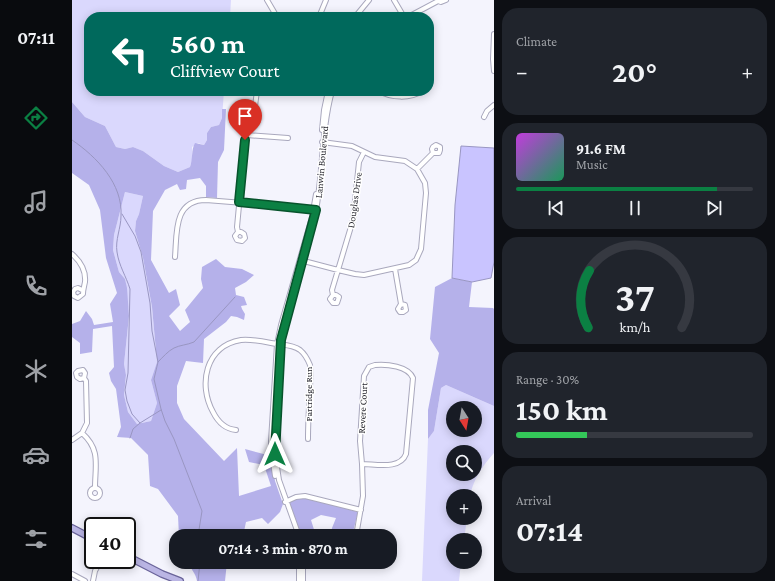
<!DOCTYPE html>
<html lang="en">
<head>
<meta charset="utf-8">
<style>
	body { margin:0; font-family:"Crimson Pro",serif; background:#20242c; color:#f1f3f6; height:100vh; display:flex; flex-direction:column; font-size:15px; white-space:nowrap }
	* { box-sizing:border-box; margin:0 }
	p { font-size:13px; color:#9ea1a6 }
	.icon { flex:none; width:22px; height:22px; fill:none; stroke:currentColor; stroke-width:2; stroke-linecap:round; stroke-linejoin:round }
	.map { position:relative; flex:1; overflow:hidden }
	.sheet { display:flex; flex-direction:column; gap:8px; padding:8px; background:#0d0f14; width:281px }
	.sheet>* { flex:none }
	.hud { position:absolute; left:12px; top:12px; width:350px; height:84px; border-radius:16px; box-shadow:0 2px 10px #0003; background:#00695c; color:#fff; overflow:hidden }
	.needle { width:26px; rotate:169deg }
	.fabs { position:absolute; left:374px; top:401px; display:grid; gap:8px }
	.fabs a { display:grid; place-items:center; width:36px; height:36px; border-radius:50%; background:#171b24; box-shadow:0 2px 10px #0003; font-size:20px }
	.speed { position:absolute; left:12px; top:517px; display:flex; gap:8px; font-size:20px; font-weight:700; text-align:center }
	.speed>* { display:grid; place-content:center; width:52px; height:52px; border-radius:50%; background:#171b24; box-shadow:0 2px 10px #0003; line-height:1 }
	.speed .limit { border:2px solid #111; border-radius:6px; background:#fff; color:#111 }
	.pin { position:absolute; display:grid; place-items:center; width:34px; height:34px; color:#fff; margin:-41px -17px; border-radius:50% 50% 50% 0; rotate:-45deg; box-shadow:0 0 4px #0007 }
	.pin .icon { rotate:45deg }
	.me { position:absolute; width:44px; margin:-22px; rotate:0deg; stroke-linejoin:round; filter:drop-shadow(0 0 3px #0008) }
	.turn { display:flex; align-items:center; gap:14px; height:84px; padding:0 20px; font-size:18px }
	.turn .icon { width:52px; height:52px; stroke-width:2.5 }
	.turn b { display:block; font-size:28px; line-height:34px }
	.big { font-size:30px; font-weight:700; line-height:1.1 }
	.sheet .card { flex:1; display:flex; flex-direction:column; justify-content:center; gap:6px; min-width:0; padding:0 14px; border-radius:16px; background:#20242c }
	.sheet .dial { align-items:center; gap:0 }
	.dial svg { height:104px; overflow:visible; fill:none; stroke:#363941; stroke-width:7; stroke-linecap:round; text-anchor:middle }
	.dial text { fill:#f1f3f6; stroke:none }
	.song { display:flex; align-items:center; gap:12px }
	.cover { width:48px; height:48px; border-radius:6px; background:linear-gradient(135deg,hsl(290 70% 55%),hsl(150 70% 35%)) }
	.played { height:4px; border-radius:2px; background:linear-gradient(90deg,#0b8043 85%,#363941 85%) }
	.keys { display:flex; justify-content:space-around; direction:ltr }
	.heat { display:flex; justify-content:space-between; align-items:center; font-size:22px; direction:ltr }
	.charge { height:6px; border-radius:3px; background:linear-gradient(90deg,#34c759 30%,#363941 0) }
	.trip { position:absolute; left:97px; top:529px; width:228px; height:40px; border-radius:16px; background:#171b24; box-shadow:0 2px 10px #0003; font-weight:700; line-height:40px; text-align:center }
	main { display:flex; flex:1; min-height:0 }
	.menu { display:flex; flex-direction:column; width:72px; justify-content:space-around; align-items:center; background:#090b0e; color:#9ea1a6 }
	.menu .icon { width:28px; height:28px }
	.menu .active { color:#0b8043 }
	.menu b { font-size:18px; color:#f1f3f6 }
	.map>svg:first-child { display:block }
	.green { fill:#dad8fd; fill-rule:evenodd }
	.forest { fill:#b5b1ea; fill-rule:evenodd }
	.water { fill:#c9c4ff; stroke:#9996c2 }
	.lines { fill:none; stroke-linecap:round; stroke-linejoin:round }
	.stream { stroke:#9996c2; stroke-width:1 }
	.minor-casing { stroke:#a9a8bd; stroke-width:6 }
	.major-casing { stroke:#6a649a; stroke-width:8 }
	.minor { stroke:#fff; stroke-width:4 }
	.major { stroke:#bab5e4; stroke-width:5.5 }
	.route-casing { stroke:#07532c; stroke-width:10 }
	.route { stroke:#0b8043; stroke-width:7 }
	.labels { text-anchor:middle; stroke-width:3; stroke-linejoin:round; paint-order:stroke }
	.street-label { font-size:10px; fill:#2a2a32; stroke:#fff }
</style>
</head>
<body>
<main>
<nav class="menu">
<b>07:11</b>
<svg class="icon active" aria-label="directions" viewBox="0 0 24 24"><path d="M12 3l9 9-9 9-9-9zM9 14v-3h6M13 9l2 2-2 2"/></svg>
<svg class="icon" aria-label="music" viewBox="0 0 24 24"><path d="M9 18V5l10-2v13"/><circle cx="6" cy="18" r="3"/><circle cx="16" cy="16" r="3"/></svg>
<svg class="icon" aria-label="phone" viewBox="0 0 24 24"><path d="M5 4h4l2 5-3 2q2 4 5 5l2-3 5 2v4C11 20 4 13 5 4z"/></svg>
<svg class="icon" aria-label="climate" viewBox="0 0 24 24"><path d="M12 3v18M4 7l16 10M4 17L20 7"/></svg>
<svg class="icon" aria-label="car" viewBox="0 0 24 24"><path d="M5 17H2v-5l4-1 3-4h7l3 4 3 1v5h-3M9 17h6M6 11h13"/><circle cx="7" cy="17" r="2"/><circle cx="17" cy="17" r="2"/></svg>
<svg class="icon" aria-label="filters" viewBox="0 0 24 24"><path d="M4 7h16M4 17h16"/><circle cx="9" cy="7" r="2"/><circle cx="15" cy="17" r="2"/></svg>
</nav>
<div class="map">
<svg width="422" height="581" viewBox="0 0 422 581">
	<rect width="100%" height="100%" fill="#f4f4fd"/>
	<path class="green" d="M0,0H159L158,17H17V91H152L150,118L147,125L139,127L135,133V140L132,145L126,143L120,147V160L118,167L106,172L92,166L71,151L61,147L53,149L44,147L33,126L13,117L0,102Z
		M53,192L71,196L67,214L64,221L63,231L71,258L80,307L85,362L79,380L85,403L79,421L65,424L56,412L52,395L54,376L52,364L57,316L53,279L47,272L41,250L42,235Z
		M374,385L422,406V453C411,465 401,480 398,496H381V518H395L392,540H381V562H389L387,581H350L356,439L362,431L369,388ZM381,408H403V430H381ZM381,452H403V474H381Z"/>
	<path class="forest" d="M0,102L13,117L33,126L44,147L53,149L61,147L71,151L92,166L106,172L118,167C121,159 119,150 123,143L132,145L135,140V133L139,127L147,125L150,118V109H154L152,150L146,162L145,198L134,197V186L128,178L115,180L114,189L108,190L105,184L93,190L81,211L79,260L97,293L104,289L108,305L97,316L108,331L118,322L113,310L131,288L129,279L130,267L144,259L153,267L170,269L182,275L174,282L163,288L164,295L172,297L175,305L169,306L170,309L173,314L172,320L165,317L159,316L154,322L132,339L131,363L114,361L105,386V403L112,419L152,461L165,448L167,496L199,486L192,465L177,462L173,449L199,456L203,481L211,504L208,512L196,524L190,518L174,522L171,536H107L106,516L86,489L78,486L76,455L59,438L45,437L49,427L44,389L39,381L37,373L42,367L40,326L21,329L20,352L8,354V343L0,337V324L8,321L14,311L20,319L22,325L41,322L38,304L45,293L34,258L28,210L17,185L0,173ZM53,192L71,196L67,214L64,221L63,231L71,258L80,307L85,362L79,380L85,403L79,421L65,424L56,412L52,395L54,375L52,364L57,316L55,288L53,279L47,272L41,250L42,235Z
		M380,278L400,282L397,307L421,308L422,309V406L374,385L369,388L362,431L356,439V410L367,353L358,339L363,287Z
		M235,498L286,512L280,536H259L260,528L264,518L249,515L239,520L244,536H229L226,526L216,502L225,499Z
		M118,562H155L153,581H125C124,573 118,570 118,562Z"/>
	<path class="water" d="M389,146L422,148V262L419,278L400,282L380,278L383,205Z"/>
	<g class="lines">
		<path class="stream" d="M0,140C25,157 51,184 49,216C49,228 43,240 45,252C47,266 54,276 58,289L56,373L53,390L55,401L60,414L68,423
			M50,214L63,236L69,252L78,303L80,331L86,362L82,379L89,409L93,421L102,439L130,511L126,536
			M86,362C91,357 96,351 102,348C108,345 115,345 122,342L163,297
			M58,438L61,429L68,423L89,410
			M126,581L128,562"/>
		<g class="minor-casing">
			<path id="minor" d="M195,0L205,17
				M322,0L332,17
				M247,17L254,0
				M283,17L297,0
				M336,17L366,1L369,2L374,0
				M422,34L421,59L422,71
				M357,61L359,70L357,82
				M307,91C319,98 338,99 350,91
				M412,117L415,111L422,105
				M250,130L252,110L256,91
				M174,135L216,138
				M345,169L361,153H367L368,150V147L364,145L361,147L360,149L361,153
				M166,232H169L172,234L173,238L170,241L165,240L163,236L166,232L165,227L173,141L175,124L183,106L185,91
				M0,254C8,261 14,271 13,282C12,287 11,290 11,294L6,298L2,296L1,292L3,289L6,288L10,290
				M103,257C105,234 101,200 134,200L244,209
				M228,260L266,270L283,274L292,275L337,265L344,260L349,249L354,193L353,183L345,169L333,161L303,157L280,146L250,142
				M323,269L329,304L326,309L328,312H331L334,310L333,305L329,304
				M261,295H264L267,297L265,303H261L258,299L261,295L260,290L281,220L287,162L292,152
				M303,365C315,364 336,366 341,378L334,454C328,470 304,464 290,464L288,441L292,376L297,367Z
				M164,430C153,429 146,422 141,412C126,385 133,346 169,340C179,339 189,341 199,343C209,345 220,344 228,350C233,354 236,360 238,365C239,373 238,382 238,390C237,406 236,422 236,439
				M10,433C29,450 23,465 23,488
				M0,440L10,433L15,423L14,381L12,378L13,373L11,370L6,371L4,373L5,377L8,379L12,378
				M203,476L200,455L199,441L205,344L209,325L240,217L244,194
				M18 493a5 5 0 1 1 10 0a5 5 0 1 1-10 0Z
				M213,502L224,497L233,496L289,510
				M227,536L207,480L203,454L202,441L209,340L243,217C251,175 249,132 260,91
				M284,536L291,496L290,464
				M268,562H270
				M0,574L13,581
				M21,581L23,571L29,560
				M227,581V562
				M231,581V562"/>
		</g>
		<g class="major-casing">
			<path id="major" d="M0,528L21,539
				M55,556L90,574L108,581"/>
		</g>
		<use href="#minor" class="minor"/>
		<use href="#major" class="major"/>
	</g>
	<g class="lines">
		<g class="route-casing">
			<path id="route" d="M173,140L167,202L244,210L209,340L203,454"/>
		</g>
		<use href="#route" class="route"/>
	</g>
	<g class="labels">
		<g class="street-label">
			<text transform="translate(249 162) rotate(-85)" y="4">Lanwin Boulevard</text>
			<text transform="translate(282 200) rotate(-82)" y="4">Douglas Drive</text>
			<text transform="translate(236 394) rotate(-90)" y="4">Partridge Run</text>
			<text transform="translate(290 408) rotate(-87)" y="4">Revere Court</text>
		</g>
	</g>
</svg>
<div class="fabs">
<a><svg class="needle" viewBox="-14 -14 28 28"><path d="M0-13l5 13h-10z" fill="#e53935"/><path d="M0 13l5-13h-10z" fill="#9ea1a6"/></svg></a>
<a><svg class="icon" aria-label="search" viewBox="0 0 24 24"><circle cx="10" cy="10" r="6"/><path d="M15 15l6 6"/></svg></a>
<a>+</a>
<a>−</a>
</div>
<div class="speed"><div class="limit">40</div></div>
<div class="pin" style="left:173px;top:140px;background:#d93025"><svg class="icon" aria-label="arrive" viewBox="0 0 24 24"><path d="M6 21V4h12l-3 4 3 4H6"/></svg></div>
<svg class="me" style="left:203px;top:454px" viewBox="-20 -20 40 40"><path d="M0-17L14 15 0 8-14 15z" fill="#0b8043" stroke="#fff" stroke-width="4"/></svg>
<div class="trip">07:14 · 3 min · 870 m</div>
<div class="hud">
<div class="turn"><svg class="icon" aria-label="left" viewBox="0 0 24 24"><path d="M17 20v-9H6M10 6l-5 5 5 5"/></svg><div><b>560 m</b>Cliffview Court</div></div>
</div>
</div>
<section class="sheet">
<div class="card"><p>Climate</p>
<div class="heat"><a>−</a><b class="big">20°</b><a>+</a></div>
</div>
<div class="card">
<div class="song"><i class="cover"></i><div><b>91.6 FM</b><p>Music</p></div></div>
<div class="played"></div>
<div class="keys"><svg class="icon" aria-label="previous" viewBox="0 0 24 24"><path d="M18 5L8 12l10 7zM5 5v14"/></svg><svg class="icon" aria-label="pause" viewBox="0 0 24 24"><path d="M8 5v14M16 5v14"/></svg><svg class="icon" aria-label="next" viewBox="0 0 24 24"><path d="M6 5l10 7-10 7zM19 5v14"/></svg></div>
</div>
<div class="card dial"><svg viewBox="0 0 100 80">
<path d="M14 69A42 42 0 1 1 86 69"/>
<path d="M14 69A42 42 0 0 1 15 25" stroke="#0b8043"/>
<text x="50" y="56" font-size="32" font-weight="700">37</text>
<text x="50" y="72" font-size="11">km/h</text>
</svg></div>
<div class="card"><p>Range · 30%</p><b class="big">150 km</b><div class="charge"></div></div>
<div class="card"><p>Arrival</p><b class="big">07:14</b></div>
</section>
</main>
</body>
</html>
